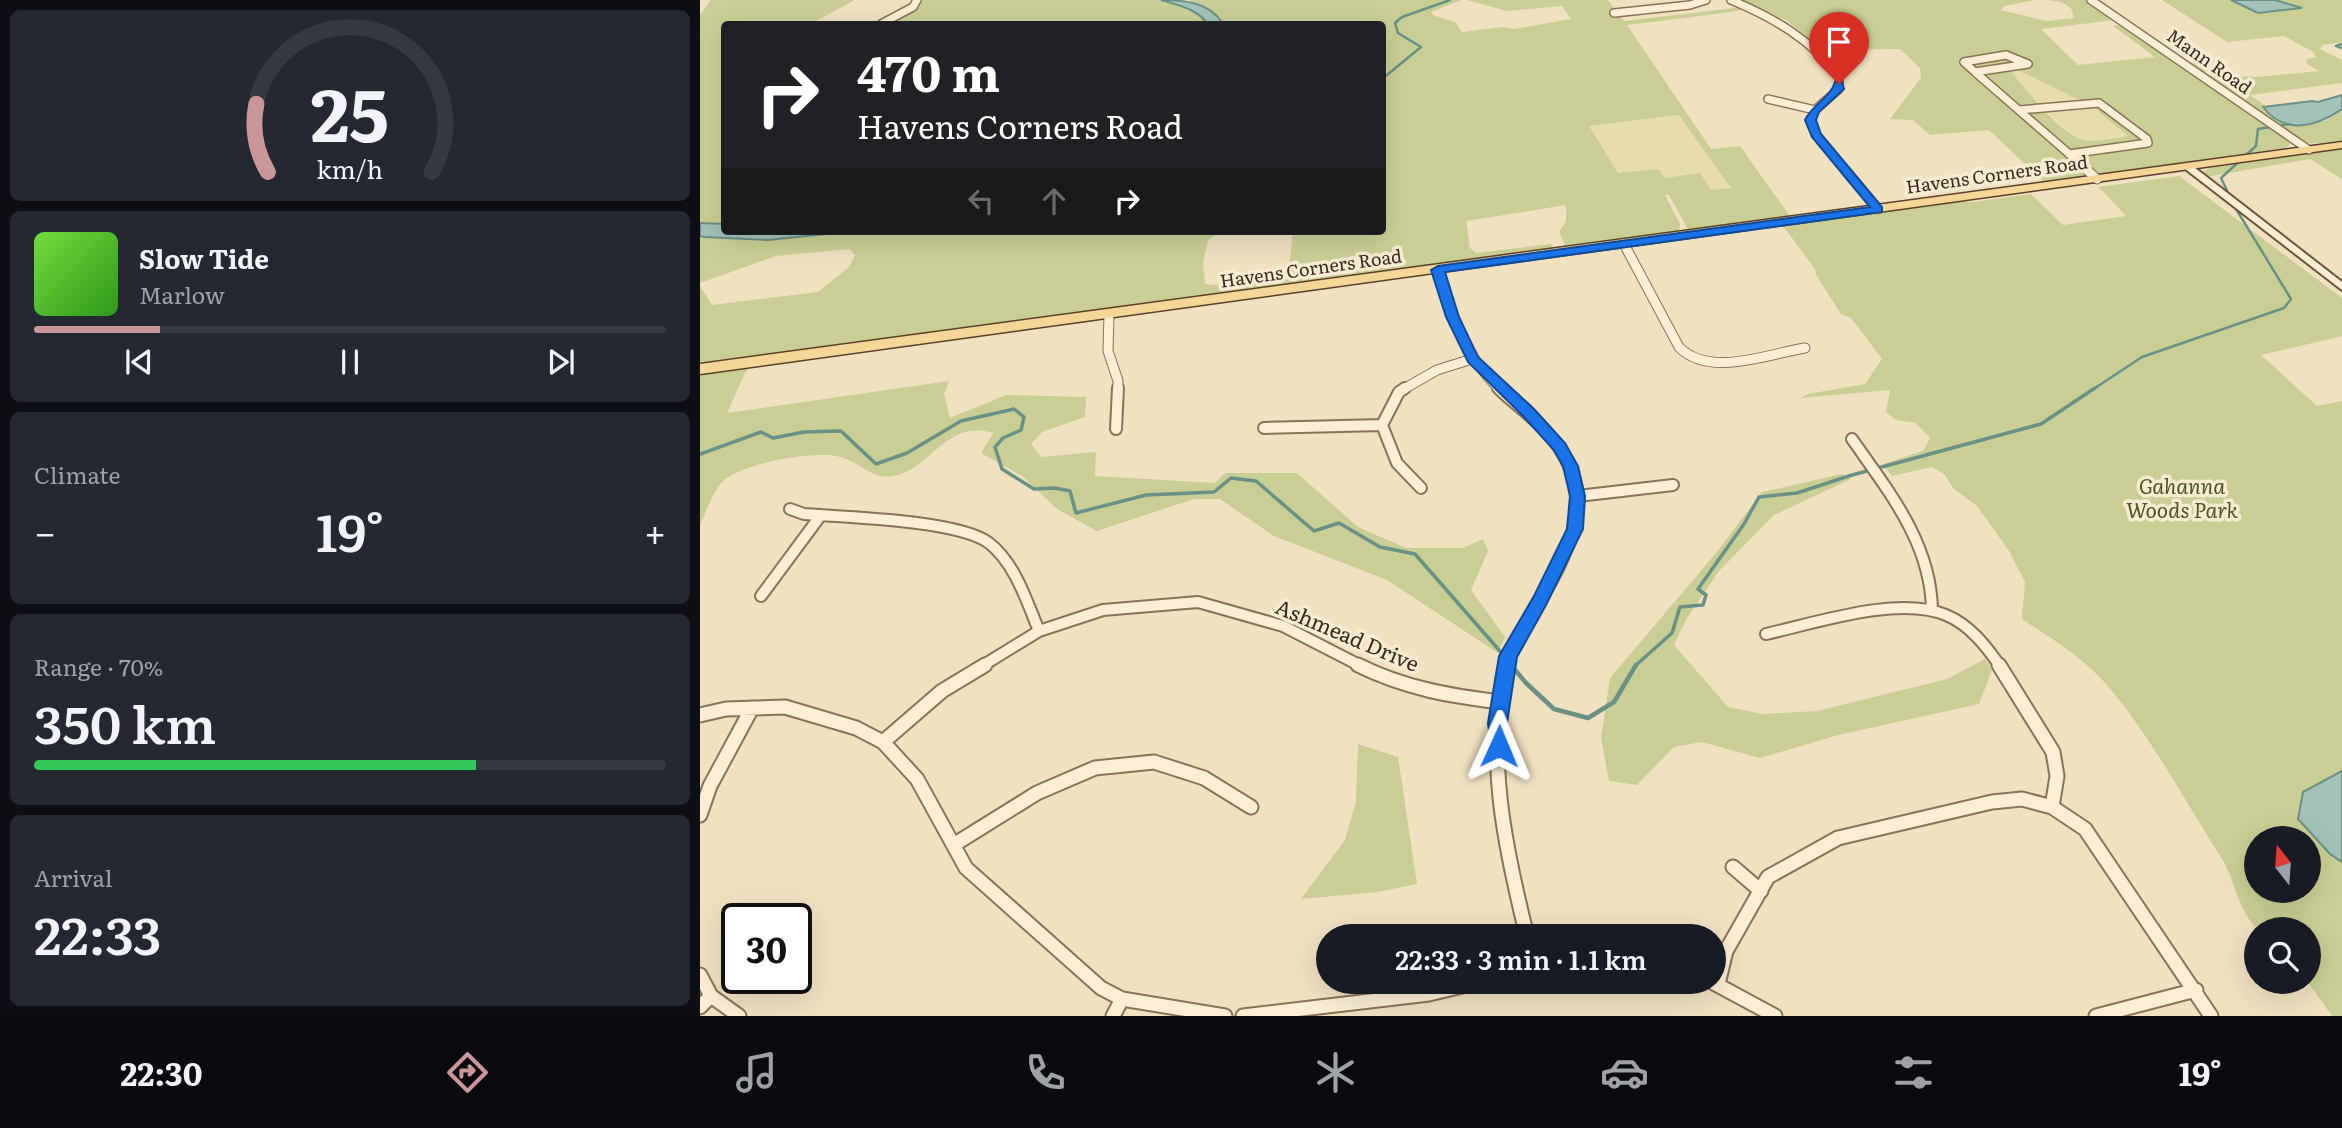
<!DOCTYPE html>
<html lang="en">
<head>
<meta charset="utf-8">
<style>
	body { margin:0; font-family:Literata,serif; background:#242831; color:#f1f3f6; height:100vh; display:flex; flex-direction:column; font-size:26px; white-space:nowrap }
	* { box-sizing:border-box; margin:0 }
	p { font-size:23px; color:#9ea1a6 }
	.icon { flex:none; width:38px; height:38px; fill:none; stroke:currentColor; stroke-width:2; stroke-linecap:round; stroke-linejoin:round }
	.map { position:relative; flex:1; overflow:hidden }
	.panel { display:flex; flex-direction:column; gap:10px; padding:10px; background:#0d0f14; width:700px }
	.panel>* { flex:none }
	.hud { position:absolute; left:21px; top:21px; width:665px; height:214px; border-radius:7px; box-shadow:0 7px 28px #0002; background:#202124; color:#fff; overflow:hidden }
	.needle { width:46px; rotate:343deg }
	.fabs { position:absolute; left:1544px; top:826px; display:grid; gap:14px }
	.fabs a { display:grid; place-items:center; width:77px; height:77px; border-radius:50%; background:#171b24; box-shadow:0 7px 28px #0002; font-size:35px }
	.speed { position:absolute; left:21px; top:903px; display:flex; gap:14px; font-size:35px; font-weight:700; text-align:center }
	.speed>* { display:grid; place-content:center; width:91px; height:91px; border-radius:50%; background:#171b24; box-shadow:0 7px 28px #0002; line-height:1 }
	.speed .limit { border:4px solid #111; border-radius:10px; background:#fff; color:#111 }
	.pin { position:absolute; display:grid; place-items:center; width:60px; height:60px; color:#fff; margin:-72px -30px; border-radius:50% 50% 50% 0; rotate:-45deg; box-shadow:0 0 7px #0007 }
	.pin .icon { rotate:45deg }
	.me { position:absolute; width:77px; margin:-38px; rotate:1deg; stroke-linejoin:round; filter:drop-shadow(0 0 5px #0008) }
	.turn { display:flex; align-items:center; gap:24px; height:147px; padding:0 21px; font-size:32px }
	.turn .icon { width:91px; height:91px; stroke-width:2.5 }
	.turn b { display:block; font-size:49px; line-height:60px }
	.lanes { display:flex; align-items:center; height:66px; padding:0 21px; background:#0003; justify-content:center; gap:35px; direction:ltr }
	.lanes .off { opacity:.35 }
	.big { font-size:52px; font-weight:600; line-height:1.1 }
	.panel .tile { flex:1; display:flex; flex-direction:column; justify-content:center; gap:10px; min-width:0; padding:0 24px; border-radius:10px; background:#242831 }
	.panel .dial { align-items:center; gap:0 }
	.dial svg { height:182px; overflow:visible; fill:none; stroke:#363941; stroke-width:7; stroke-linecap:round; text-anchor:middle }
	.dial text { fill:#f1f3f6; stroke:none }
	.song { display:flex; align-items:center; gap:21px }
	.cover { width:84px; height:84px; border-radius:10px; background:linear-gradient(135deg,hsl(100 70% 55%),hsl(110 70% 35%)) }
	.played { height:7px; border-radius:4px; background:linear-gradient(90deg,#cb9699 20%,#363941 20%) }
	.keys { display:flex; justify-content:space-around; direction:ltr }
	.heat { display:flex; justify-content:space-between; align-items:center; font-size:38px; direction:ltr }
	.charge { height:10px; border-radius:5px; background:linear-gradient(90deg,#34c759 70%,#363941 0) }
	.trip { position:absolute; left:616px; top:924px; width:410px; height:70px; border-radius:35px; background:#171b24; box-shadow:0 7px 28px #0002; font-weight:600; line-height:70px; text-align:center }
	.dock { display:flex; height:112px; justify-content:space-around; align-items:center; background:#090b0e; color:#9ea1a6 }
	.dock .icon { width:49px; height:49px }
	.dock .selected { color:#cb9699 }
	.dock b { font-size:32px; color:#f1f3f6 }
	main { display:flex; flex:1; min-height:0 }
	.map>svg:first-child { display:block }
	.farmland { fill:#e6dcae }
	.green { fill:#c9cf94; fill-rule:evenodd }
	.water { fill:#a4c2b9; stroke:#6a9186; stroke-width:2 }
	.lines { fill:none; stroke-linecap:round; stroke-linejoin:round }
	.stream-far2 { stroke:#6a9186; stroke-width:2.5 }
	.stream-far1 { stroke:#6a9186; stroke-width:3.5 }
	.stream { stroke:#6a9186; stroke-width:4.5 }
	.street-far3-casing { stroke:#8b7257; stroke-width:10 }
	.street-far2-casing { stroke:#8b7257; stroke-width:11 }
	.street-far1-casing { stroke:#8b7257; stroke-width:14 }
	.street-casing { stroke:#8b7257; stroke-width:17 }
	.secondary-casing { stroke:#6c533a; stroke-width:4 }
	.primary-casing { stroke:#58402c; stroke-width:3 }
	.street-far3 { stroke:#fbeed4; stroke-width:7 }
	.street-far2 { stroke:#fbeed4; stroke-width:9 }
	.street-far1 { stroke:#fbeed4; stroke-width:10 }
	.street { stroke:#fbeed4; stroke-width:13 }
	.secondary { fill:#fbeed4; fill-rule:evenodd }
	.primary { fill:#f6d696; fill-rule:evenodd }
	.route { fill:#1a73e8; stroke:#114b97; stroke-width:2 }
	.labels { text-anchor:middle; stroke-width:7; stroke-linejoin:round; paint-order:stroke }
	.far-street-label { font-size:18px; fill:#3a2a1c; stroke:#f7ebd1 }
	.park-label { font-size:21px; font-style:italic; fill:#4b5722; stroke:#f7ebd1 }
	.street-label { font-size:21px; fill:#3a2a1c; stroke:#f7ebd1 }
</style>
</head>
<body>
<main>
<section class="panel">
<div class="tile dial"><svg viewBox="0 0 100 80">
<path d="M14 69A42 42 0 1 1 86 69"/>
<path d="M14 69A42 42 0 0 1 9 39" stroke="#cb9699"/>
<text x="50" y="56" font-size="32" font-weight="700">25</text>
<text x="50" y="72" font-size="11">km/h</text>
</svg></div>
<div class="tile">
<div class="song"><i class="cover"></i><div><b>Slow Tide</b><p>Marlow</p></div></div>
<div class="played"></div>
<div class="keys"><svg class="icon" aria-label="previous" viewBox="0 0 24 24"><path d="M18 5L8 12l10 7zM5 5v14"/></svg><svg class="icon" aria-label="pause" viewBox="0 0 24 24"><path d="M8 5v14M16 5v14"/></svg><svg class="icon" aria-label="next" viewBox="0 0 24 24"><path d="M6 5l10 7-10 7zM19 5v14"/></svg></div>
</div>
<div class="tile"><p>Climate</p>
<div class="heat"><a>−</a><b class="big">19°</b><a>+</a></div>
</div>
<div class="tile"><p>Range · 70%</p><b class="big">350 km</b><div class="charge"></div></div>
<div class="tile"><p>Arrival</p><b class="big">22:33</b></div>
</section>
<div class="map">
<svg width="1642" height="1016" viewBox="0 0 1642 1016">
	<rect width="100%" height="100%" fill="#f0e1c1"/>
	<path class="farmland" d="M1316,69L1393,106L1429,136L1386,142L1371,134L1331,97L1310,70Z
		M980,115L1032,188L1011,190L1000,173L963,178L918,173L888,126Z"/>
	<path class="green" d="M11,0H155L110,24H24V224L0,223V15Z
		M223,0H461C476,5 499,9 507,24H185Z
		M489,0H761L731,12L733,15L755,22L762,32L803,27L814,29L871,19L862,6L807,11L767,0H908L924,21L1043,7L1046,9L1031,12L927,25L1011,149L1040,146L1092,219L993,231L988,229L969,195H965L980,224L979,233L866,247L859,232L866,221V205L766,221L770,248L776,253L851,244L854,249L0,364V286L12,305L118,292L149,267L155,256L150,249L76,256L0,283V236L155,231H521L508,240L503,263L505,284L516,285L583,274L589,267L593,231H682V24H523L512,11ZM979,115L1031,188L1011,190L1000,173L964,178L959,169L918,173L889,126Z
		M1037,0H1335L1304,6L1301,10L1347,21L1374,18L1371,8L1361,2L1347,0H1386L1415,20L1341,29L1378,65L1455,57L1413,26L1423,25L1547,110L1591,144L1585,148L1344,182L1289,130L1230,135L1213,120L1190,119L1221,78L1220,68L1200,49L1123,50L1086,20ZM1316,69L1392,106L1428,136C1416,138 1402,141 1389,141C1365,141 1325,89 1311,71Z
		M1462,0H1531L1558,13L1577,12L1599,6L1575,0H1642V42L1623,45L1620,49L1642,60V83L1550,95L1566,106L1563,107L1625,121L1642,109V141L1606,144L1486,63L1515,60L1505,72L1510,75L1556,77L1619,71L1606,63L1607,59L1616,57L1613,52L1584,36L1527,42Z
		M1642,149V179L1610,159L1506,177L1504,171L1509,168Z
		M1479,176L1642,298V336L1561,355L1617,406L1642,401V1016H1632L1608,982V929H1558C1538,912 1536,882 1522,859C1486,803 1450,735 1407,685C1383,658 1352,639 1322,619L1325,582L1309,551L1277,506L1254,489L1244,474L1232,467L1192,476L1183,464L1223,451L1230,438L1216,423L1196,420L1186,412L1190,390L1100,398L1108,394L1165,384L1182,359L1151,318L1141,314L1116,275L1115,269L1084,227L1080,225L1242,202H1273L1331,194L1363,225L1426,216C1416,206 1409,196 1398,187ZM1556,838H1608V891H1556Z
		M52,364L45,373L27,413L249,381L244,394L250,418L306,395L386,397L385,417L342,432L331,444L341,457L396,452L395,476L515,483L525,473H597L658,527L706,548H763L783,539L788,551L771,590L805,637L798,653L687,580L574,536L520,499H494L397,531L357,509L322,476L281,453L293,433C247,418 231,469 194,476C171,480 161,462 140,457C116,450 41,463 22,482C13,492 6,512 0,525V372Z
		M1142,474L1151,479L1074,515L1019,571L987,618L974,645L1028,707L1062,714L1117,711L1247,679L1285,659L1292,670L1279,704L1138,735L1060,758L1002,742L974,747L937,785L909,781L901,738L910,678L1016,553L1062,492Z
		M658,744L698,757L717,884L677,892L601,899L645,840L656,801Z"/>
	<path class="water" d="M461,0C484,0 510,2 523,24H507C499,9 476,5 461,0Z
		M1531,0H1575L1602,8L1558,13Z
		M1642,95V109C1617,126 1585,136 1563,107L1612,101L1618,102Z
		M0,223L24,224V231H155L68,240L4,237L0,236Z
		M1642,771V862L1630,854L1598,819L1603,792Z"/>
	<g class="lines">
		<path class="stream-far2" d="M1642,44L1636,46L1642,48
			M682,79L721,47L698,33L695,23L702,17L750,0
			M1530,197L1521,178L1556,146L1558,129L1590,124
			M1392,390L1442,357L1584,308L1591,299L1533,204"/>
		<path class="stream-far1" d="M0,454L61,432L73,438L104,432L141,431L176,464L207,453L261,421L314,409L324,417L321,430L303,438L295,447L302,469L334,489L355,488L370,491L376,513L446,495L514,492L531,478L556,481L614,531L639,523L680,547L715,554L806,658
			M811,664L813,666
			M935,666L972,633L980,607L1003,605L1006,595L998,589L1044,524L1059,497L1097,493L1152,475L1341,424L1395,388"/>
		<path class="stream" d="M811,665L826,683L854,709L888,718L914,702L936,665"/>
		<g class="street-far3-casing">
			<path id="street-far3" d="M1031,0C1074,18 1110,39 1139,76V89L1115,110L1111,120L1116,135L1147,172
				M1391,0L1609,150
				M914,13L990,5L1006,0
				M181,24L213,7L217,0
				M1306,55L1328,64L1275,72L1264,62Z
				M1275,72L1390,172
				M1068,99L1115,110
				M1319,110L1399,103L1447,139L1448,143L1369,154"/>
		</g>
		<g class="street-far2-casing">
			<path id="street-far2" d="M1146,171L1178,209
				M1388,171L1397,179
				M924,244L979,347C1009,378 1068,354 1105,348
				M738,270C752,316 765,356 800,390
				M409,314L408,351L418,381V390
				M702,390L737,370L772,359"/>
		</g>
		<g class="street-far1-casing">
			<path id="street-far1" d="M705,388L699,392L682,425L697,463L721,488
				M798,388C815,405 835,418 850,436C897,491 873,545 841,600C829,621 812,642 806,666
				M564,428L682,425
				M416,429L418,388
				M1152,439C1189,492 1231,543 1232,610
				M878,496L973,485
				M90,509L104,514C144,517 259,520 289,543C315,563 327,602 339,631
				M61,596L121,515
				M1066,634C1116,623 1198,595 1246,615C1270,625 1286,646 1300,666
				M282,666L339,631L403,610L498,602L583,626L661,666"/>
		</g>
		<g class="street-casing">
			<path id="street" d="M658,665C704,688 750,696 801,702
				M806,665C785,755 805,848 827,936
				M1299,665L1353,752L1357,776L1352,807
				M0,715L26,709L85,707L156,728L183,742L217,779L266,868L401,988L422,999L525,1016
				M183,742L242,691L285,665
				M0,815L10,786L52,708
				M255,844L337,793L395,768L454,762L504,778L551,807
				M1033,867L1061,891
				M0,975L11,996L39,1016
				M1012,982L1075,1016
				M1018,984L1026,951L1068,877L1138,838L1292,802L1322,799L1352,807L1385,829L1511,1016
				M0,1007L11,996
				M413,1016L422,999
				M543,1016L729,994L779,982
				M1396,1016L1496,990"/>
		</g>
		<g class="secondary-casing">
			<path id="secondary" d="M1484,164H1490L1642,282V290L1484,168Z"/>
		</g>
		<g class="primary-casing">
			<path id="primary" d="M1642,142V148L0,374V364Z"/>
		</g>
		<use href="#street-far3" class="street-far3"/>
		<use href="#street-far2" class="street-far2"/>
		<use href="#street-far1" class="street-far1"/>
		<use href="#street" class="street"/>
		<use href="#secondary" class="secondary"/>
		<use href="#primary" class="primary"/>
	</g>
	<path class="route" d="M1135,82H1142L1144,89L1119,112L1116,120L1121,134L1182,207V212L745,272L759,317L778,357L834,409L865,443L878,466L885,496L883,529L846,605L817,657L807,723L808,746L806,752L799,754L792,752L788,723L799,656L834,596L867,529L870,496L863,466L854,450L823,416L768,362L746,317L731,270L738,266L1170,207L1112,137L1105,120C1112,105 1131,97 1135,82Z"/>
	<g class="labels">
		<g class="far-street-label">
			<text transform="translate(1509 62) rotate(35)" y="6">Mann Road</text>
			<text transform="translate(1297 175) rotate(-8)" y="6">Havens Corners Road</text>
			<text transform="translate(611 269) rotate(-8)" y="6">Havens Corners Road</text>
		</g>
		<g class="park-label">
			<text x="1482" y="494">Gahanna<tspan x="1482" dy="24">Woods Park</tspan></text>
		</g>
		<g class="street-label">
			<text transform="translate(647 636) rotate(23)" y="7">Ashmead Drive</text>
		</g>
	</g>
</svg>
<div class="fabs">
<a><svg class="needle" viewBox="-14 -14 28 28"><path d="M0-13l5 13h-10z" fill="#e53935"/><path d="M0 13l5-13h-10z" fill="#9ea1a6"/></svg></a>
<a><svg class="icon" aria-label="search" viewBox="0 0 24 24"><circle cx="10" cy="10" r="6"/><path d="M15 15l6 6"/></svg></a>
</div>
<div class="speed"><div class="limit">30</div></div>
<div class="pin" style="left:1139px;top:84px;background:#d93025"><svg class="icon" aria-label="arrive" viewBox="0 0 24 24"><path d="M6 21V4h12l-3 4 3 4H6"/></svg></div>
<svg class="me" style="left:799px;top:746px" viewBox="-20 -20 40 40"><path d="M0-17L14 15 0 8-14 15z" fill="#1a73e8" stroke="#fff" stroke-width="4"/></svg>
<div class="trip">22:33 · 3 min · 1.1 km</div>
<div class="hud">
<div class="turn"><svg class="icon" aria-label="right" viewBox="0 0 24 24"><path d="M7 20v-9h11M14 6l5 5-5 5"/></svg><div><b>470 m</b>Havens Corners Road</div></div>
<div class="lanes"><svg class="icon off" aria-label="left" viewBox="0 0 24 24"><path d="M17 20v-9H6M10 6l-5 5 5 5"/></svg><svg class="icon off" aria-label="ahead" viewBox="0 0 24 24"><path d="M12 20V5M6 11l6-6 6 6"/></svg><svg class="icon" aria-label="right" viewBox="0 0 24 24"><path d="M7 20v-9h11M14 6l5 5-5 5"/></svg></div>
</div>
</div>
</main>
<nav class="dock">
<b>22:30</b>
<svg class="icon selected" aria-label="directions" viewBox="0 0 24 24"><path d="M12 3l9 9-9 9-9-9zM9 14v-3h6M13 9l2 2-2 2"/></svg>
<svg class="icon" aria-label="music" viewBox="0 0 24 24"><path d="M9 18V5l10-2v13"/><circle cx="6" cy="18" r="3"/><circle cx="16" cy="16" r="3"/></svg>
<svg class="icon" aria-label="phone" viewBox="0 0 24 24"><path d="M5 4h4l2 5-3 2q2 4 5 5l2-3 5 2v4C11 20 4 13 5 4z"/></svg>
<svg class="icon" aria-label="climate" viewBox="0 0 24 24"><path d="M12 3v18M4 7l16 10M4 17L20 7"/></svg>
<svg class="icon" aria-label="car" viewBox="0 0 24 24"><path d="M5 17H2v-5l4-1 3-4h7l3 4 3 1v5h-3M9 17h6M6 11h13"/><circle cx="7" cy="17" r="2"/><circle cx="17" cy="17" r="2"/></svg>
<svg class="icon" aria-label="filters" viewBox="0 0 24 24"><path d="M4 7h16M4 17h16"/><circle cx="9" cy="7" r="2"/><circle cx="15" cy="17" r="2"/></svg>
<b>19°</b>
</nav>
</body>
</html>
